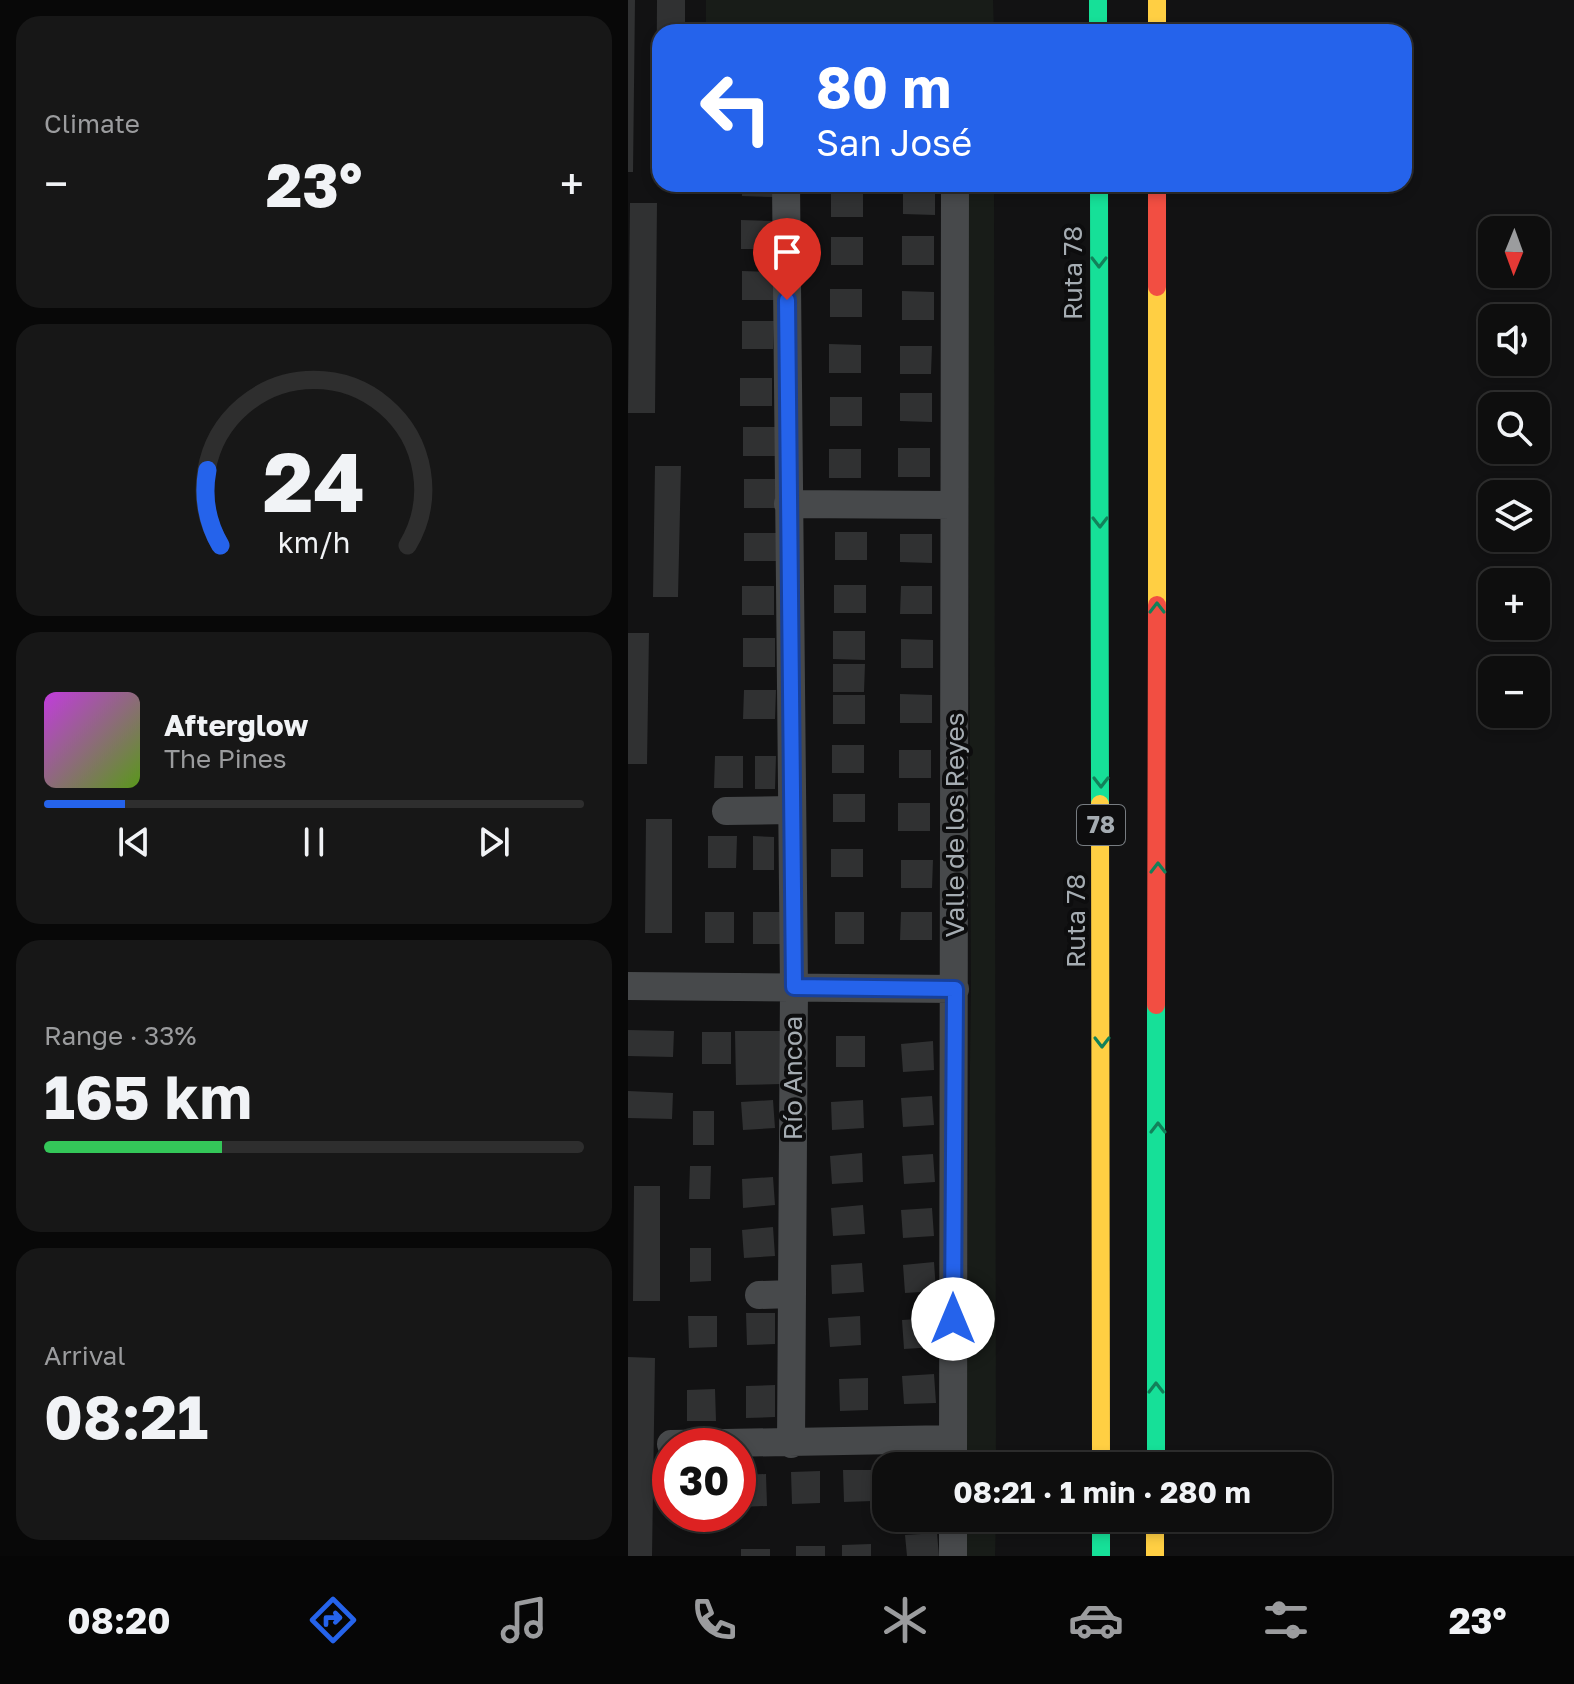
<!DOCTYPE html>
<html lang="en">
<head>
<meta charset="utf-8">
<style>
	body { margin:0; font-family:"Golos Text",sans-serif; background:#171717; color:#f1f3f6; height:100vh; display:flex; flex-direction:column; font-size:30px; white-space:nowrap }
	* { box-sizing:border-box; margin:0 }
	p { font-size:26px; color:#9b9c9e }
	.icon { flex:none; width:44px; height:44px; fill:none; stroke:currentColor; stroke-width:2; stroke-linecap:round; stroke-linejoin:round }
	.map { position:relative; flex:1; overflow:hidden }
	.panel { display:flex; flex-direction:column; gap:16px; padding:16px; background:#080808; width:628px }
	.panel>* { flex:none }
	.banner { position:absolute; left:24px; top:24px; width:760px; height:168px; border-radius:24px; box-shadow:0 4px 12px #0003,0 0 0 2px #2e2e2e; background:#2563eb; color:#fff; overflow:hidden }
	.needle { width:52px; rotate:181deg }
	.tools { position:absolute; left:850px; top:216px; display:grid; gap:16px }
	.tools a { display:grid; place-items:center; width:72px; height:72px; border-radius:16px; background:#0e0e0e; box-shadow:0 4px 12px #0003,0 0 0 2px #2e2e2e; font-size:40px }
	.speed { position:absolute; left:24px; top:1428px; display:flex; gap:16px; font-size:40px; font-weight:700; text-align:center }
	.speed>* { display:grid; place-content:center; width:104px; height:104px; border-radius:50%; background:#0e0e0e; box-shadow:0 4px 12px #0003,0 0 0 2px #2e2e2e; line-height:1 }
	.speed .limit { border:12px solid #d22; background:#fff; color:#111 }
	.pin { position:absolute; display:grid; place-items:center; width:68px; height:68px; color:#fff; margin:-82px -34px; border-radius:50% 50% 50% 0; rotate:-45deg; box-shadow:0 0 8px #0007 }
	.pin .icon { rotate:45deg }
	.me { position:absolute; width:88px; margin:-44px; rotate:0deg; stroke-linejoin:round; filter:drop-shadow(0 0 6px #0008) }
	.turn { display:flex; align-items:center; gap:28px; height:168px; padding:0 32px; font-size:36px }
	.turn .icon { width:104px; height:104px; stroke-width:2.5 }
	.turn b { display:block; font-size:56px; line-height:68px }
	.big { font-size:60px; font-weight:700; line-height:1.1 }
	.panel .card { flex:1; display:flex; flex-direction:column; justify-content:center; gap:12px; min-width:0; padding:0 28px; border-radius:24px; background:#171717 }
	.panel .dial { align-items:center; gap:0 }
	.dial svg { height:208px; overflow:visible; fill:none; stroke:#2e2e2e; stroke-width:7; stroke-linecap:round; text-anchor:middle }
	.dial text { fill:#f1f3f6; stroke:none }
	.song { display:flex; align-items:center; gap:24px }
	.cover { width:96px; height:96px; border-radius:12px; background:linear-gradient(135deg,hsl(290 70% 55%),hsl(90 70% 35%)) }
	.played { height:8px; border-radius:4px; background:linear-gradient(90deg,#2563eb 15%,#2e2e2e 15%) }
	.keys { display:flex; justify-content:space-around; direction:ltr }
	.heat { display:flex; justify-content:space-between; align-items:center; font-size:44px; direction:ltr }
	.charge { height:12px; border-radius:6px; background:linear-gradient(90deg,#34c759 33%,#2e2e2e 0) }
	.trip { position:absolute; left:244px; top:1452px; width:460px; height:80px; border-radius:24px; background:#0e0e0e; box-shadow:0 4px 12px #0003,0 0 0 2px #2e2e2e; font-weight:700; line-height:80px; text-align:center }
	.tab-bar { display:flex; height:128px; justify-content:space-around; align-items:center; background:#060606; color:#9b9c9e }
	.tab-bar .icon { width:56px; height:56px }
	.tab-bar .selected { color:#2563eb }
	.tab-bar b { font-size:36px; color:#f1f3f6 }
	main { display:flex; flex:1; min-height:0 }
	.map>svg:first-child { display:block }
	.green { fill:#181c18 }
	.building { fill:#303132 }
	.lines { fill:none; stroke-linecap:round; stroke-linejoin:round }
	.street { stroke:#47494b; stroke-width:28 }
	.fast { stroke:#16e098; stroke-width:18 }
	.slow { stroke:#ffcf43; stroke-width:18 }
	.jam { stroke:#f24e42; stroke-width:18 }
	.oneway { stroke:#12815a }
	.route-casing { stroke:#184099; stroke-width:20 }
	.route { stroke:#2563eb; stroke-width:14 }
	.labels { text-anchor:middle; stroke-width:8; stroke-linejoin:round; paint-order:stroke }
	.shield { fill:#0d0d0e; stroke:#777c81; stroke-width:2 }
	.shield-label { font-size:24px; font-weight:bold; fill:#a5acb2 }
	.street-label { font-size:26px; fill:#a5acb2; stroke:#0d0d0e }
</style>
</head>
<body>
<main>
<section class="panel">
<div class="card"><p>Climate</p>
<div class="heat"><a>−</a><b class="big">23°</b><a>+</a></div>
</div>
<div class="card dial"><svg viewBox="0 0 100 80">
<path d="M14 69A42 42 0 1 1 86 69"/>
<path d="M14 69A42 42 0 0 1 9 40" stroke="#2563eb"/>
<text x="50" y="56" font-size="32" font-weight="700">24</text>
<text x="50" y="72" font-size="11">km/h</text>
</svg></div>
<div class="card">
<div class="song"><i class="cover"></i><div><b>Afterglow</b><p>The Pines</p></div></div>
<div class="played"></div>
<div class="keys"><svg class="icon" aria-label="previous" viewBox="0 0 24 24"><path d="M18 5L8 12l10 7zM5 5v14"/></svg><svg class="icon" aria-label="pause" viewBox="0 0 24 24"><path d="M8 5v14M16 5v14"/></svg><svg class="icon" aria-label="next" viewBox="0 0 24 24"><path d="M6 5l10 7-10 7zM19 5v14"/></svg></div>
</div>
<div class="card"><p>Range · 33%</p><b class="big">165 km</b><div class="charge"></div></div>
<div class="card"><p>Arrival</p><b class="big">08:21</b></div>
</section>
<div class="map">
<svg width="946" height="1556" viewBox="0 0 946 1556">
	<rect width="100%" height="100%" fill="#121213"/>
	<path class="green" d="M78,0H365L366,32H78Z
		M339,184H366L368,1466H337V1447L343,988Z
		M338,1518H368L367,1556H339Z"/>
	<path class="building" d="M0,0H7L5,172H0Z
		M29,0H57V32H32V169H28Z
		M114,184H146V197L114,196Z
		M275,186H307V215L275,214Z
		M203,189H235V217H203Z
		M2,203H29L27,413H0Z
		M113,220L145,221V249H113Z
		M274,236H306V265H274Z
		M203,237H235V265H203Z
		M114,271L146,272V300H114Z
		M202,289H234V317H202Z
		M274,291L306,292V320H274Z
		M114,321H146L145,349H114Z
		M201,344L233,345V373H201Z
		M272,346H304L303,374H272Z
		M112,378H144V406H112Z
		M272,393H304V422L272,421Z
		M202,397H234V426H202Z
		M115,427H147V456H115Z
		M270,448H302V477H270Z
		M201,449H233V478H201Z
		M27,466H53L50,597H25Z
		M116,479H148V508H116Z
		M207,532H239V560H207Z
		M116,533H148V561H116Z
		M272,534H304V563L272,562Z
		M206,585H238V613H206Z
		M114,586H146V615H114Z
		M273,586H304V614H272Z
		M205,631H237V660L205,659Z
		M0,633H21L19,764H0Z
		M115,638H147V667H115Z
		M273,639L305,640V668H273Z
		M205,664H237L236,692H205Z
		M116,690H148L147,719H115Z
		M272,694L304,695V723H272Z
		M205,695H237V724H205Z
		M204,745H236V773H204Z
		M271,750H303V778H271Z
		M87,756H115V788H86Z
		M127,756H148L147,789H127Z
		M205,794H237V822H205Z
		M270,803H302V831H270Z
		M18,819H44V933H17Z
		M80,836H109L108,868H80Z
		M125,836L146,837V870H125Z
		M203,849H235V877H203Z
		M273,860H305L304,888H273Z
		M77,912H106V943H77Z
		M125,912H154L153,944H125Z
		M207,912H236V944H207Z
		M273,912H304V940H272Z
		M0,1030L46,1031L45,1057L0,1056Z
		M107,1031H153V1084L108,1085Z
		M74,1032H103V1064H74Z
		M208,1036H237V1067H208Z
		M305,1041L306,1070L275,1072L273,1044Z
		M0,1091L45,1093L44,1119L0,1118Z
		M304,1096L306,1125L275,1127L273,1098Z
		M145,1100L147,1128L115,1130L113,1102Z
		M235,1100L236,1128L204,1130L203,1102Z
		M65,1111H86V1145H65Z
		M234,1153L235,1182L204,1184L202,1156Z
		M305,1154L307,1182L276,1184L274,1156Z
		M62,1166H83L82,1199H61Z
		M145,1177L147,1205L115,1208L114,1179Z
		M6,1186H32V1301H5Z
		M235,1205L237,1234L205,1236L203,1208Z
		M304,1208L306,1236L275,1238L273,1210Z
		M145,1227L147,1256L116,1258L114,1230Z
		M62,1248H83V1281L62,1282Z
		M306,1262L308,1291L277,1293L275,1265Z
		M234,1263L236,1292L204,1294L203,1265Z
		M118,1313H147V1344L119,1345Z
		M60,1316H89V1347L61,1348Z
		M232,1316L233,1345L202,1347L200,1318Z
		M305,1318L307,1347L276,1349L274,1320Z
		M0,1357L27,1358L24,1556H0Z
		M306,1374L308,1403L276,1404L274,1376Z
		M240,1378V1410L212,1411L211,1379Z
		M147,1385V1417L118,1418V1386Z
		M87,1389L88,1421H59V1390Z
		M215,1470H244L245,1501L216,1502Z
		M192,1471V1503L164,1504L163,1472Z
		M138,1474L139,1506L110,1507V1475Z
		M309,1533L311,1556H279L277,1535Z
		M243,1544V1556H214V1545Z
		M168,1546H197V1556H168Z
		M113,1549H142V1556H113Z"/>
	<g class="lines">
		<path class="street" d="M158,184L166,987L163,1444
			M160,504L325,505
			M98,811L163,810
			M0,986L327,989
			M131,1295L164,1294
			M43,1444L325,1439
			M325,1466L327,184
			M325,1518V1556"/>
		<path class="fast" d="M470,0V32
			M471,184L472,804
			M528,1466V1005
			M473,1518V1556"/>
		<path class="slow" d="M529,0V32
			M529,605V287
			M472,804L473,1466
			M527,1518V1556"/>
		<path class="jam" d="M529,287V184
			M528,1005L529,605"/>
	</g>
	<defs><path id="oneway-chevron" d="M-2-3.5L2.5 0L-2 3.5" fill="none" stroke-width="1.6" stroke-linecap="round" stroke-linejoin="round" transform="scale(2)"/></defs>
	<g class="oneway">
		<use href="#oneway-chevron" transform="translate(471 262) rotate(90)"/>
		<use href="#oneway-chevron" transform="translate(472 522) rotate(90)"/>
		<use href="#oneway-chevron" transform="translate(529 608) rotate(-90)"/>
		<use href="#oneway-chevron" transform="translate(473 782) rotate(90)"/>
		<use href="#oneway-chevron" transform="translate(530 868) rotate(-90)"/>
		<use href="#oneway-chevron" transform="translate(474 1042) rotate(90)"/>
		<use href="#oneway-chevron" transform="translate(530 1128) rotate(-90)"/>
		<use href="#oneway-chevron" transform="translate(528 1388) rotate(-90)"/>
	</g>
	<g class="lines">
		<g class="route-casing">
			<path id="route" d="M159,300L166,987L327,989L325,1319"/>
		</g>
		<use href="#route" class="route"/>
	</g>
	<g class="labels">
		<rect class="shield" x="449" y="805" width="48" height="40" rx="6"/>
		<g class="shield-label">
			<text x="473" y="833">78</text>
		</g>
		<g class="street-label">
			<text transform="translate(445 273) rotate(-90)" y="9">Ruta 78</text>
			<text transform="translate(327 825) rotate(-90)" y="9">Valle de los Reyes</text>
			<text transform="translate(448 921) rotate(-90)" y="9">Ruta 78</text>
			<text transform="translate(165 1078) rotate(-90)" y="9">Río Ancoa</text>
		</g>
	</g>
</svg>
<div class="tools">
<a><svg class="needle" viewBox="-14 -14 28 28"><path d="M0-13l5 13h-10z" fill="#e53935"/><path d="M0 13l5-13h-10z" fill="#9b9c9e"/></svg></a>
<a><svg class="icon" aria-label="sound" viewBox="0 0 24 24"><path d="M4 9h4l5-4v14l-5-4H4zM17 9q2 3 0 6"/></svg></a>
<a><svg class="icon" aria-label="search" viewBox="0 0 24 24"><circle cx="10" cy="10" r="6"/><path d="M15 15l6 6"/></svg></a>
<a><svg class="icon" aria-label="layers" viewBox="0 0 24 24"><path d="M12 4l9 5-9 5-9-5zM3 14l9 5 9-5"/></svg></a>
<a>+</a>
<a>−</a>
</div>
<div class="speed"><div class="limit">30</div></div>
<div class="pin" style="left:159px;top:300px;background:#d93025"><svg class="icon" aria-label="arrive" viewBox="0 0 24 24"><path d="M6 21V4h12l-3 4 3 4H6"/></svg></div>
<svg class="me" style="left:325px;top:1319px" viewBox="-20 -20 40 40"><circle r="19" fill="#fff"/><path d="M0-13L10 11 0 6-10 11z" fill="#2563eb"/></svg>
<div class="trip">08:21 · 1 min · 280 m</div>
<div class="banner">
<div class="turn"><svg class="icon" aria-label="left" viewBox="0 0 24 24"><path d="M17 20v-9H6M10 6l-5 5 5 5"/></svg><div><b>80 m</b>San José</div></div>
</div>
</div>
</main>
<nav class="tab-bar">
<b>08:20</b>
<svg class="icon selected" aria-label="directions" viewBox="0 0 24 24"><path d="M12 3l9 9-9 9-9-9zM9 14v-3h6M13 9l2 2-2 2"/></svg>
<svg class="icon" aria-label="music" viewBox="0 0 24 24"><path d="M9 18V5l10-2v13"/><circle cx="6" cy="18" r="3"/><circle cx="16" cy="16" r="3"/></svg>
<svg class="icon" aria-label="phone" viewBox="0 0 24 24"><path d="M5 4h4l2 5-3 2q2 4 5 5l2-3 5 2v4C11 20 4 13 5 4z"/></svg>
<svg class="icon" aria-label="climate" viewBox="0 0 24 24"><path d="M12 3v18M4 7l16 10M4 17L20 7"/></svg>
<svg class="icon" aria-label="car" viewBox="0 0 24 24"><path d="M5 17H2v-5l4-1 3-4h7l3 4 3 1v5h-3M9 17h6M6 11h13"/><circle cx="7" cy="17" r="2"/><circle cx="17" cy="17" r="2"/></svg>
<svg class="icon" aria-label="filters" viewBox="0 0 24 24"><path d="M4 7h16M4 17h16"/><circle cx="9" cy="7" r="2"/><circle cx="15" cy="17" r="2"/></svg>
<b>23°</b>
</nav>
</body>
</html>
